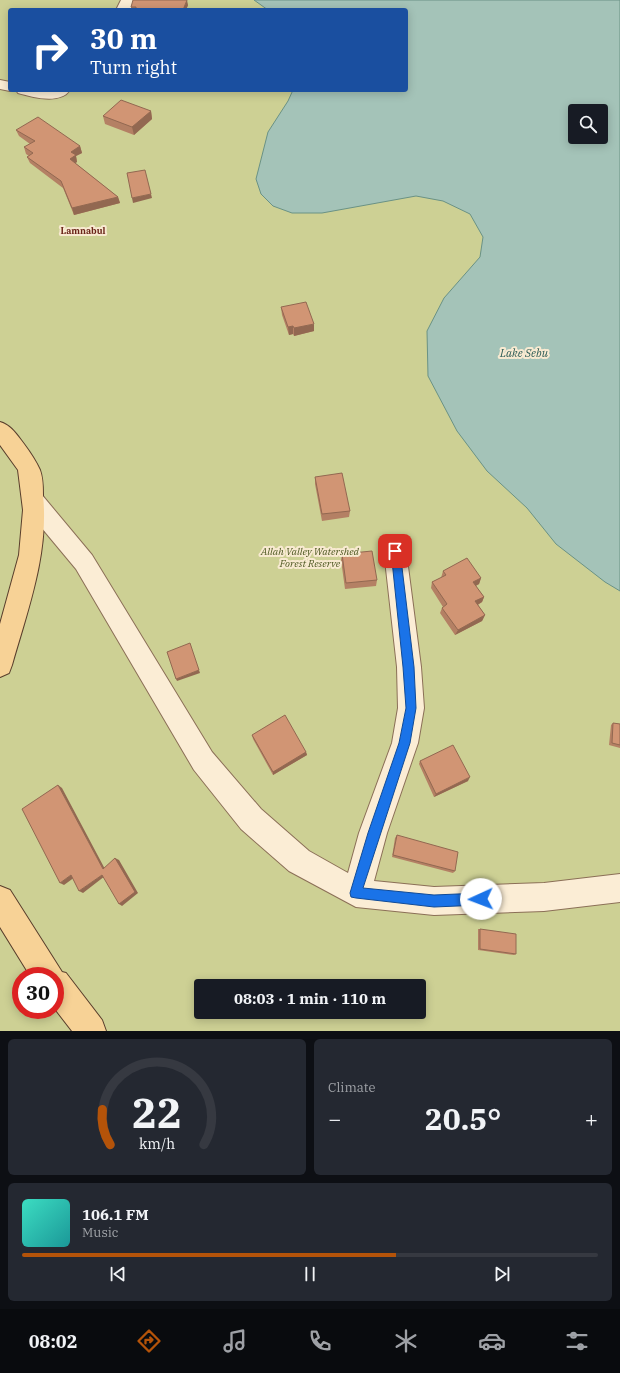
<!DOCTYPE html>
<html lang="en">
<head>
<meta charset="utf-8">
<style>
	body { margin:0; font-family:"IBM Plex Serif",serif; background:#242831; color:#f1f3f6; height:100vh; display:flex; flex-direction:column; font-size:15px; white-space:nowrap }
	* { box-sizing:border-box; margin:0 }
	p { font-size:13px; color:#9ea1a6 }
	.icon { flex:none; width:22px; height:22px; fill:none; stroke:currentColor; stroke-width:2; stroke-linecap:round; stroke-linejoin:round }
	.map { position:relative; height:1031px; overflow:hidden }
	.side { display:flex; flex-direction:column; gap:8px; padding:8px; background:#0d0f14; flex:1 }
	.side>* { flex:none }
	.guide { position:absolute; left:8px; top:8px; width:400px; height:84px; border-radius:4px; box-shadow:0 2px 10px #0003; background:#1a4fa0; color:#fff; overflow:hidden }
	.buttons { position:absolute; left:568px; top:104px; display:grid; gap:8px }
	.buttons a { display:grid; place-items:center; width:40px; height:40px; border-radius:4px; background:#171b24; box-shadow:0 2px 10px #0003; font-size:20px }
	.speed { position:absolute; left:12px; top:967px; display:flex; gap:8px; font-size:20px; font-weight:700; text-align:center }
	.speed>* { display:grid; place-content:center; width:52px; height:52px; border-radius:50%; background:#171b24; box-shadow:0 2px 10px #0003; line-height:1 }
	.speed .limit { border:6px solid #d22; background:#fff; color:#111 }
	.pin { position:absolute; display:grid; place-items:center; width:34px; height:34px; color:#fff; margin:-17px; border-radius:8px; box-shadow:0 2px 6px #0006 }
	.me { position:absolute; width:44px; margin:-22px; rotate:268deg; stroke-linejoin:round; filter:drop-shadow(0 0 3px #0008) }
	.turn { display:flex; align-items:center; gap:14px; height:84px; padding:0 16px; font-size:18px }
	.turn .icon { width:52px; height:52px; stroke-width:2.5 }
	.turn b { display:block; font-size:28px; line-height:34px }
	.big { font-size:30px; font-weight:700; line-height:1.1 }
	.side .widget { flex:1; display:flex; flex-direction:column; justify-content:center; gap:6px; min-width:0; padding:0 14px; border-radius:6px; background:#242831 }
	.side .dial { align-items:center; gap:0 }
	.dial svg { height:104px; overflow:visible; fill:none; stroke:#363941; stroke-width:7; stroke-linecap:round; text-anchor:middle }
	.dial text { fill:#f1f3f6; stroke:none }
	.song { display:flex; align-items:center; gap:12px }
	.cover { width:48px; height:48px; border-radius:6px; background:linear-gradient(135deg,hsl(170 70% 55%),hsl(180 70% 35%)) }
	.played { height:4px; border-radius:2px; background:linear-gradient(90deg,#b45309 65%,#363941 65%) }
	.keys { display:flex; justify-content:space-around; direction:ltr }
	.heat { display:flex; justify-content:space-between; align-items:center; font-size:22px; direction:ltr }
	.side .tiles { flex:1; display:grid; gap:8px; grid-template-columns:1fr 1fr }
	.widget:last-child { grid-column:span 2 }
	.trip { position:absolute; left:194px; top:979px; width:232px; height:40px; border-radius:4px; background:#171b24; box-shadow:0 2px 10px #0003; font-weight:700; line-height:40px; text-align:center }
	.tabs { display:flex; height:64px; justify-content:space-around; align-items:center; background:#090b0e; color:#9ea1a6 }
	.tabs .icon { width:28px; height:28px }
	.tabs .on { color:#b45309 }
	.tabs b { font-size:18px; color:#f1f3f6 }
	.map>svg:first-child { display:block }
	.green { fill:#cdd094; fill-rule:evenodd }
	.water { fill:#a4c3b8; stroke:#6a9285; fill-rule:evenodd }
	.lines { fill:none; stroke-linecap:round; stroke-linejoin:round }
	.minor-casing { stroke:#8b6f57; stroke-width:2 }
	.primary-casing { stroke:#593e2c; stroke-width:2 }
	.minor { fill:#fbedd5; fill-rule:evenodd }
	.primary { fill:#f7d296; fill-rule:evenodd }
	.wall { fill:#b48064 }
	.shaded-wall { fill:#926851 }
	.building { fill:#d19574; stroke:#926851 }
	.route { fill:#1a73e8; stroke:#114b97 }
	.labels { text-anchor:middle; stroke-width:4; stroke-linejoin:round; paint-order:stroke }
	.far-neighbourhood-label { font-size:9px; font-weight:bold; fill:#6a2419; stroke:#f8ead1 }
	.park-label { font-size:10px; font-style:italic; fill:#4e5822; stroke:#f8ead1 }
	.water-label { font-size:11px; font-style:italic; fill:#2b5b55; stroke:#f8ead1 }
</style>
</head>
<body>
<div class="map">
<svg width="620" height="1031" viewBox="0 0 620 1031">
	<rect width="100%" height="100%" fill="#f1dfc1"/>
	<path class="green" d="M0,0H620V1031H0ZM10,10H406V90H10ZM575,111H601V137H575ZM21,976H55V1010H21ZM201,986H419V1012H201Z"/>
	<path class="water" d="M254,0H620V591L605,582L556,544L527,508L487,471L457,431L428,376L427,331L444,298L480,257L483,237L470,214L443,201L416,196L322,213H292L273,206L261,194L256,179L268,132L288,101L293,90H406V10H268ZM575,111H601V137H575Z"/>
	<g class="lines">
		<g class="minor-casing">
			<path id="minor" d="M121,0H135L130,10H116Z
				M0,80L10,82V90H15L10,91L0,89Z
				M16,90H70C60,105 32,97 18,93Z
				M34,493L42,495L92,555L212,752L261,809L309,851L348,873L359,833L392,743L398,708L397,667L384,551L387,544L395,541L403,544L406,551L421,667L424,708L418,743L387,833L374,881L434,887L544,883L620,874V902L544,911L434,915L356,907L289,871L241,829L194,770L76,569L26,509L23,502L26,495Z"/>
		</g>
		<g class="primary-casing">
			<path id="primary" d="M0,422C11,425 17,435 24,444C30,452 36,461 40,470C43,478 43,487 43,495C49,553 28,609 12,665L9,673L0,677V624L19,555L23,510L18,470L0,445Z
				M0,886L10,890L62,972L66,973L102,1020L106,1031H72L55,1009V976H30L29,974L0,927Z"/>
		</g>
		<use href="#minor" class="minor"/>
		<use href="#primary" class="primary"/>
	</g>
	<path class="wall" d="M188,5L186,10H131V7Z
		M151,111L152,119L134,135L105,124L103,116Z
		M16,130L80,146L82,153L76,156L77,162L75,163L118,197L120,203L74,215L63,188L30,163L27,157L29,156L26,154L24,147L30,144L19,136Z
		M281,307L314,331L294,336L293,334L289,335L282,315Z
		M315,477L350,511L349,517L322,521L315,484Z
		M342,554L377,580L376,586L345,589L341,560Z
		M443,571L481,578L479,584L476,586L484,597L482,602L478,605L485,615L482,621L455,635L440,613L442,608L443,607L431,588L432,582L441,578Z
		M613,723L620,724V748L609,745L611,725Z
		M252,735L306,752L307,755L273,775L253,739Z
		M420,761L468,781L434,797L419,764Z
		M397,835L455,871L453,873L392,857L395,838Z
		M478,929H480L516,954L514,955L478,950Z"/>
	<path class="shaded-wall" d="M187,0L188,5L186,10H183Z
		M151,111L152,119L134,135L132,127Z
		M80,146L82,153L76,156L77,162L72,165L70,159L71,152Z
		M151,194L152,198L133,203L132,198Z
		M118,197L120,203L74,215L72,208Z
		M314,324V331L294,336V328Z
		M293,326V334L289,335L288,327Z
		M481,578L479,584L471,588L473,582Z
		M484,597L482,602L473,607L475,601Z
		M485,615L482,621L455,635L458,630Z
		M199,670L200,673L177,681L176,679Z
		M306,752L307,755L273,775V772Z
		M470,777L468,781L434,797L436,794Z
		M58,785L62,788L106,871L103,869Z
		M115,858L119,860L138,893L122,906L119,904Z
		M71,875L75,877L64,885L60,883Z
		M102,875L105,876L83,893L79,891Z"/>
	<path class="building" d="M133,0H187L183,10H136V7H131Z
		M121,100L151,111L132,127L103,116Z
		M38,117L80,146L71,152L76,155L70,159L118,197L72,208L61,181L27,157L33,153L24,147L35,141L16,130Z
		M145,170L151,194L132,198L127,173Z
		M306,302L314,324L294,328L293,326L288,327L281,307Z
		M342,473L350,511L322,514L315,477Z
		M372,551L377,580L346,583L342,554Z
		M467,558L481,578L473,582L484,597L475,601L485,615L458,630L442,608L447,604L432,582L446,575L443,571Z
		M190,643L199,670L176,679L167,652Z
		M285,715L306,752L273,772L252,735Z
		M613,723L620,724V745L612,743Z
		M453,745L470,777L436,794L420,761Z
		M58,785L103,869L115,858L135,892L119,904L102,875L79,891L71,875L60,883L22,809Z
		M397,835L458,852L455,871L393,855Z
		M480,929L516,934V954L480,949Z"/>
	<path class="route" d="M395,547L400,551L414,667L416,708L410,743L363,888L434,895L481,893L485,895L487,899L485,903L481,905L434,907L356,898L351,897L350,893L368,833L399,743L406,708L403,667L391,551Z"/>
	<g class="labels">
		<g class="far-neighbourhood-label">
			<text x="83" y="234">Lamnabul</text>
		</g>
		<g class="park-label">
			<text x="310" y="555">Allah Valley Watershed<tspan x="310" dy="12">Forest Reserve</tspan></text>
		</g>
		<g class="water-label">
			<text x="524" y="357">Lake Sebu</text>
		</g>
	</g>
</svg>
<div class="buttons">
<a><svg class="icon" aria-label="search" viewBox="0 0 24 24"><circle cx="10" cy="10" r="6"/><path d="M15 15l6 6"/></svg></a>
</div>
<div class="speed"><div class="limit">30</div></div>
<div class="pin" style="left:395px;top:551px;background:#d93025"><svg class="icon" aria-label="arrive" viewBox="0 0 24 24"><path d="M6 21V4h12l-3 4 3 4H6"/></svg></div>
<svg class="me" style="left:481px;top:899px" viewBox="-20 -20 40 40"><circle r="19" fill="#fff"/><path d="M0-13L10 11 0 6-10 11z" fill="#1a73e8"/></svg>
<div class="trip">08:03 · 1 min · 110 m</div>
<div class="guide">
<div class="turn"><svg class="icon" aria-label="right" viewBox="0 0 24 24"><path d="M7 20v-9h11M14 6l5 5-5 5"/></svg><div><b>30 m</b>Turn right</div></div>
</div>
</div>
<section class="side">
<div class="tiles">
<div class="widget dial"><svg viewBox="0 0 100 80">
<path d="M14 69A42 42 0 1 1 86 69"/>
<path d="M14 69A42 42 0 0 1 8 42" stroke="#b45309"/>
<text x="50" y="56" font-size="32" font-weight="700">22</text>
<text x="50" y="72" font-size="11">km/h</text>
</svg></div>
<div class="widget"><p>Climate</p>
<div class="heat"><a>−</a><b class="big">20.5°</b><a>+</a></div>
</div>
<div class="widget">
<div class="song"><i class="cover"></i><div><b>106.1 FM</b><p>Music</p></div></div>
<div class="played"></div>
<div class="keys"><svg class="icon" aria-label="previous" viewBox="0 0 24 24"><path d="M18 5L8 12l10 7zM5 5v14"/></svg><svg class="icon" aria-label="pause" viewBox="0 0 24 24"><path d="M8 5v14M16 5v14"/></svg><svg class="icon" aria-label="next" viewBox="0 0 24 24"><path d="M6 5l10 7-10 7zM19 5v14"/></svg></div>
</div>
</div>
</section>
<nav class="tabs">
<b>08:02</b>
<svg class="icon on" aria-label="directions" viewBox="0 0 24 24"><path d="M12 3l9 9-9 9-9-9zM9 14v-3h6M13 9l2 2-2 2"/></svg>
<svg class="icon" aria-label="music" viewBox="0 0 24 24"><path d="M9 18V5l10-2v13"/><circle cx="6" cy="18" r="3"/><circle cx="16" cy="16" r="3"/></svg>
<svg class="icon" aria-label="phone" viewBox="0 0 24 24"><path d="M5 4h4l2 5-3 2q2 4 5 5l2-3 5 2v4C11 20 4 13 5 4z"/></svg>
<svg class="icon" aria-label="climate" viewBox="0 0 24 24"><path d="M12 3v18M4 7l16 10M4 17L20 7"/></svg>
<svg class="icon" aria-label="car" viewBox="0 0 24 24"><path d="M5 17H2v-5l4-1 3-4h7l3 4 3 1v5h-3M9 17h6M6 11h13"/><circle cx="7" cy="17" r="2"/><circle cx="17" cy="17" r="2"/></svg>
<svg class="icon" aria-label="filters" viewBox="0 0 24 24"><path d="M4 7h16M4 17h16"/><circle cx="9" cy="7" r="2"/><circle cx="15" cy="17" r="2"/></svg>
</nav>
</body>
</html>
